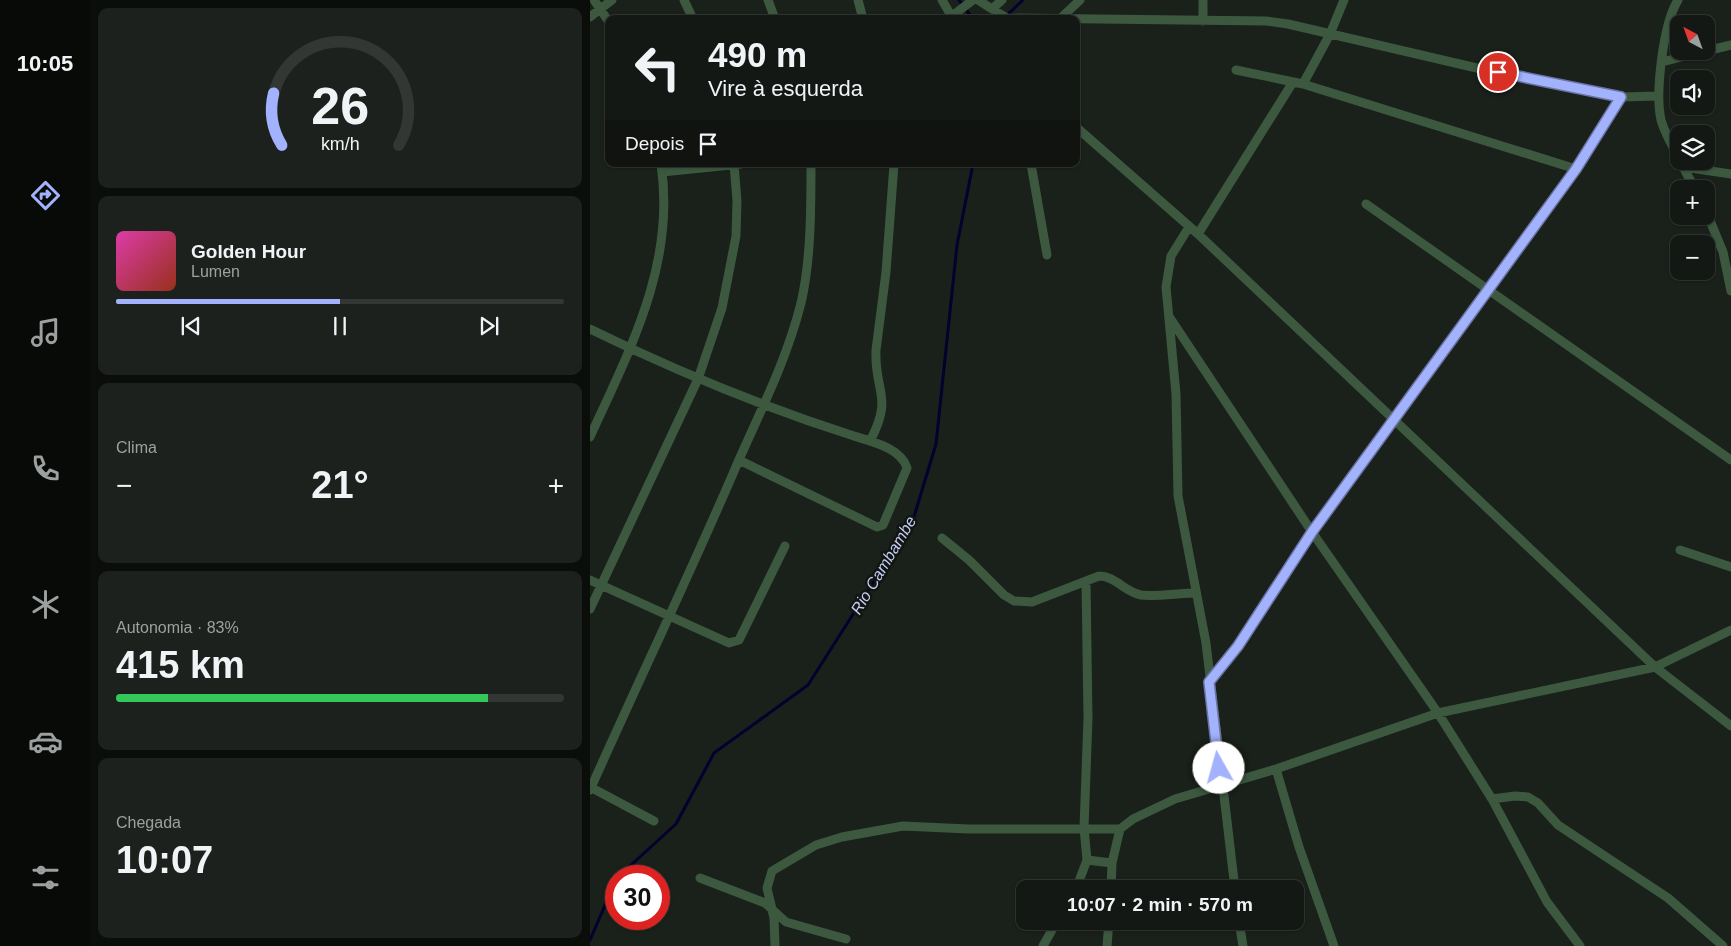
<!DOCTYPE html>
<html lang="pt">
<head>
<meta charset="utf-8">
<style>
	body { margin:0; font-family:Arial,sans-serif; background:#1d211d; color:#f1f3f6; height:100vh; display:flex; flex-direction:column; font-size:19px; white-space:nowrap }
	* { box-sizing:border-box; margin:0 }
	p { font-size:16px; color:#9da0a0 }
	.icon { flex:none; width:28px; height:28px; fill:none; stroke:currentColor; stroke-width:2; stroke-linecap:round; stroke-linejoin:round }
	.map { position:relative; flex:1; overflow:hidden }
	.details { display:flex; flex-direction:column; gap:8px; padding:8px; background:#0b0d0b; width:500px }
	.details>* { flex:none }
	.hud { position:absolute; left:15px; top:15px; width:475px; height:152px; border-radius:10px; box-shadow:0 1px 4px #0004,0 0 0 1px #333734; background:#141814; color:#f1f3f6; overflow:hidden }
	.needle { width:32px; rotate:319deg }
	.controls { position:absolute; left:1080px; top:15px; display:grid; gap:10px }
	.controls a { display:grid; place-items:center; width:45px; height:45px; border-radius:10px; background:#141814; box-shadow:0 1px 4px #0004,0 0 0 1px #333734; font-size:25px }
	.speed { position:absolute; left:15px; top:865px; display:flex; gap:10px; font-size:25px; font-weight:700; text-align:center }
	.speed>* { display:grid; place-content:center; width:65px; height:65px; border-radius:50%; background:#141814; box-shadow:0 1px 4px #0004,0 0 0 1px #333734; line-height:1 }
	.speed .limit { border:8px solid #d22; background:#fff; color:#111 }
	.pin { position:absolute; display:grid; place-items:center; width:42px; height:42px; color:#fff; margin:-21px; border:2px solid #fff; border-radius:50%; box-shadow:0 1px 5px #0007 }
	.me { position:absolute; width:55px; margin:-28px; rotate:353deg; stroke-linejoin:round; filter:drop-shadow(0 0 4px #0008) }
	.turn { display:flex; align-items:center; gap:18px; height:105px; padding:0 20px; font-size:22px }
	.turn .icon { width:65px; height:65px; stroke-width:2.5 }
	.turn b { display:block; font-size:35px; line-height:42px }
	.then { display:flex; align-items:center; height:48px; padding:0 20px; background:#0003; gap:10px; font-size:19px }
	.big { font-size:38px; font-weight:800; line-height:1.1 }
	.details .widget { flex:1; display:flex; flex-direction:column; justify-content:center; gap:8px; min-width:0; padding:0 18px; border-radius:10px; background:#1d211d }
	.details .dial { align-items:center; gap:0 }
	.dial svg { height:130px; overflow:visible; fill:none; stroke:#333734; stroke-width:7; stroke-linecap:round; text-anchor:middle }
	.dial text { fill:#f1f3f6; stroke:none }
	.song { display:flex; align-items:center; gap:15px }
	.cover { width:60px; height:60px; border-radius:8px; background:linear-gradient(135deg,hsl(320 70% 55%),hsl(10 70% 35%)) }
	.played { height:5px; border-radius:2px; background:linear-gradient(90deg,#a3b2fd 50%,#333734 50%) }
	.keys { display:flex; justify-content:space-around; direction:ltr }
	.heat { display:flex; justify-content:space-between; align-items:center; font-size:28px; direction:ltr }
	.charge { height:8px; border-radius:4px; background:linear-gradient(90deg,#34c759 83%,#333734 0) }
	.trip { position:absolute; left:426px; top:880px; width:288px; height:50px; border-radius:10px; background:#141814; box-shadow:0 1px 4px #0004,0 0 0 1px #333734; font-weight:800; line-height:50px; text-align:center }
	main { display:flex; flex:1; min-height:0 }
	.dock { display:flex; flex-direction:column; width:90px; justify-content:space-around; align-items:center; background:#080a08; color:#9da0a0 }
	.dock .icon { width:35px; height:35px }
	.dock .on { color:#a3b2fd }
	.dock b { font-size:22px; color:#f1f3f6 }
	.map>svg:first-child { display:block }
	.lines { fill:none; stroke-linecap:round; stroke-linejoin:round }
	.stream { stroke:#05002e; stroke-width:3 }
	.street { stroke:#3c5940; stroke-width:9 }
	.route-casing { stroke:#6a74a4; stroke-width:12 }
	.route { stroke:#a3b2fd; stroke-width:9 }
	.labels { text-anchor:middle; stroke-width:5; stroke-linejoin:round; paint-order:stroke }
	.water-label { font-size:16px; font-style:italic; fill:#c3cdf7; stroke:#111611 }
</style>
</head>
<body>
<main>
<nav class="dock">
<b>10:05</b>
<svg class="icon on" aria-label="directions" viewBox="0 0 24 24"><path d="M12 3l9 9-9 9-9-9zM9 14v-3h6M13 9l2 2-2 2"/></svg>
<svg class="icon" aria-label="music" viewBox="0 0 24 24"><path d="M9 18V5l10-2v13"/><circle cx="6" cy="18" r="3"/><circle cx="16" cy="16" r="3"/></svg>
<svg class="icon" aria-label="phone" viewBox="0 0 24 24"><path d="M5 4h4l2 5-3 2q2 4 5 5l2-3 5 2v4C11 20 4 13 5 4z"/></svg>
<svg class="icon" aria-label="climate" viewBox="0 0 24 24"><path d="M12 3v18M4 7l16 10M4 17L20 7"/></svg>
<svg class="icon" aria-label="car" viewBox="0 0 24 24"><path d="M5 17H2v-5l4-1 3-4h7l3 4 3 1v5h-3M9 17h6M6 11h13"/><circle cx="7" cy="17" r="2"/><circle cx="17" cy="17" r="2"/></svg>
<svg class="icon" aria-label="filters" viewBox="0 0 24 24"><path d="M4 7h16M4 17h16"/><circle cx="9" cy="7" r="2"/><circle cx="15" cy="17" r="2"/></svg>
</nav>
<section class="details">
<div class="widget dial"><svg viewBox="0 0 100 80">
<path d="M14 69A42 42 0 1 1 86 69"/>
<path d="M14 69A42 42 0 0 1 9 37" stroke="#a3b2fd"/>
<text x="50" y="56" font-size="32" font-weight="700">26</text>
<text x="50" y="72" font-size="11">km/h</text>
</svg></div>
<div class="widget">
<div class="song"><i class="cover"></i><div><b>Golden Hour</b><p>Lumen</p></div></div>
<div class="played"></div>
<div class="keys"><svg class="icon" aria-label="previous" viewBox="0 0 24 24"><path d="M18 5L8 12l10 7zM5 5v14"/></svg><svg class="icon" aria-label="pause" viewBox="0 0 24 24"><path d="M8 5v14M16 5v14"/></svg><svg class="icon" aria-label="next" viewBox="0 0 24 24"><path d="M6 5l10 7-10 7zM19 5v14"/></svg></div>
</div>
<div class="widget"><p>Clima</p>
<div class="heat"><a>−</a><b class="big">21°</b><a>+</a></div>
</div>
<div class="widget"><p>Autonomia · 83%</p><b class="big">415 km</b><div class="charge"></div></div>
<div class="widget"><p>Chegada</p><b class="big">10:07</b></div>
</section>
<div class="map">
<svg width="1141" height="946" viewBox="0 0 1141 946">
	<rect width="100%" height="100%" fill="#1a201a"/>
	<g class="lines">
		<path class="stream" d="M369,0L383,19
			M417,15L433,0
			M29,876L86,824L124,753L218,685L323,520L346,444L367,245L383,164
			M0,940L26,880"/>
		<path class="street" d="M4,0L19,22
			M94,0L103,19
			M178,0L185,19
			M268,0L273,19
			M352,0L363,19
			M388,0L402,9L412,0
			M613,0V21
			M1088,0C1073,24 1065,93 1071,120C1075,134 1082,146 1089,158
			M402,9L417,18L676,21L698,24L891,69L1031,97L1068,96
			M362,16L383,0
			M0,17L22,0
			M472,17L490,0
			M1116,51L1141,45
			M1072,62L1114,51
			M646,70L713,84L986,169
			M713,84L740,34L754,0
			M486,127L608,234L1065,667L1141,726
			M441,164L457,255
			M1092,165L1105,189
			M1094,167L1141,174
			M72,172L151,164
			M776,204L1141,460
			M1116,211L1133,252L1141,291
			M599,227L581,256L576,287L586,394L588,496L616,643L645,889
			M608,234L703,82
			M580,318L722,532L848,713L902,799L957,902L990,946
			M0,329C86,371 173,407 264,436C283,442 311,448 317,468L293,525L287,527L149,460
			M0,437C40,349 86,264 71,164
			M280,441C304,396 284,392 286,350L296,272L304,164
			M352,538L379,560L414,595L424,601L442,602L509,576C525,576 535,592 551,595C568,597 588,593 606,593
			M1090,550L1141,567
			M0,580L139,643L149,640L195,546
			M496,581L498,718L494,828L497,860
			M0,609L108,379L132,308L146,236L147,201L144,164
			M619,682L648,646L722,532L986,169L1031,97
			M686,769L709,847L744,946
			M0,787L64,821
			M0,790C49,680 101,572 148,462C171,410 197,359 211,303C221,261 221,207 221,164
			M902,799L925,796L938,797L948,803L968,825L1078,898L1133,946
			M110,878L175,903L196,922L256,939
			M486,889L497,860L522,863L530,829L543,819L585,799L686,769L848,713L1065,667L1141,630
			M521,889L522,863
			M649,921L653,946
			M185,946L184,918L177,888L182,871L226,845L252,837L313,826L378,829H530
			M453,946L467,921
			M517,946L519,921"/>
	</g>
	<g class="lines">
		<g class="route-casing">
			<path id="route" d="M629,768L619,682L648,646L722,532L986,169L1031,97L908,72"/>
		</g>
		<use href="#route" class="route"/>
	</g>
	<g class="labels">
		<g class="water-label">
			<text transform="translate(293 565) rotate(-59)" y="6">Rio Cambambe</text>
		</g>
	</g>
</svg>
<div class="controls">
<a><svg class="needle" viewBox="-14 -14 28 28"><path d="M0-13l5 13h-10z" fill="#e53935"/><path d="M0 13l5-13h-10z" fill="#9da0a0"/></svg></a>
<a><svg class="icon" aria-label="sound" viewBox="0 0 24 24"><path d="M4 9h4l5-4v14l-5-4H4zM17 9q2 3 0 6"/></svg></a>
<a><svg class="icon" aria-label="layers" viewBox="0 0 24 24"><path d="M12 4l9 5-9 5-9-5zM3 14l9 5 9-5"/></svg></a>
<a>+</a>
<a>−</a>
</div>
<div class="speed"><div class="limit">30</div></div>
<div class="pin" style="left:908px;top:72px;background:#d93025"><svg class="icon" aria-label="arrive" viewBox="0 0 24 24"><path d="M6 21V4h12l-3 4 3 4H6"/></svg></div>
<svg class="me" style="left:629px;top:768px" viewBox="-20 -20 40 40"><circle r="19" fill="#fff"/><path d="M0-13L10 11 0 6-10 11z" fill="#a3b2fd"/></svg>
<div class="trip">10:07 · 2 min · 570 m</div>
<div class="hud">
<div class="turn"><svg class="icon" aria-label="left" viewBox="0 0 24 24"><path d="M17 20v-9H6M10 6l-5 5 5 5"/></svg><div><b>490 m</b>Vire à esquerda</div></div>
<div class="then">Depois<svg class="icon" aria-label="arrive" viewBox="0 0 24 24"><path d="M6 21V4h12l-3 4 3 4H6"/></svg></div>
</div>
</div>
</main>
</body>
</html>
